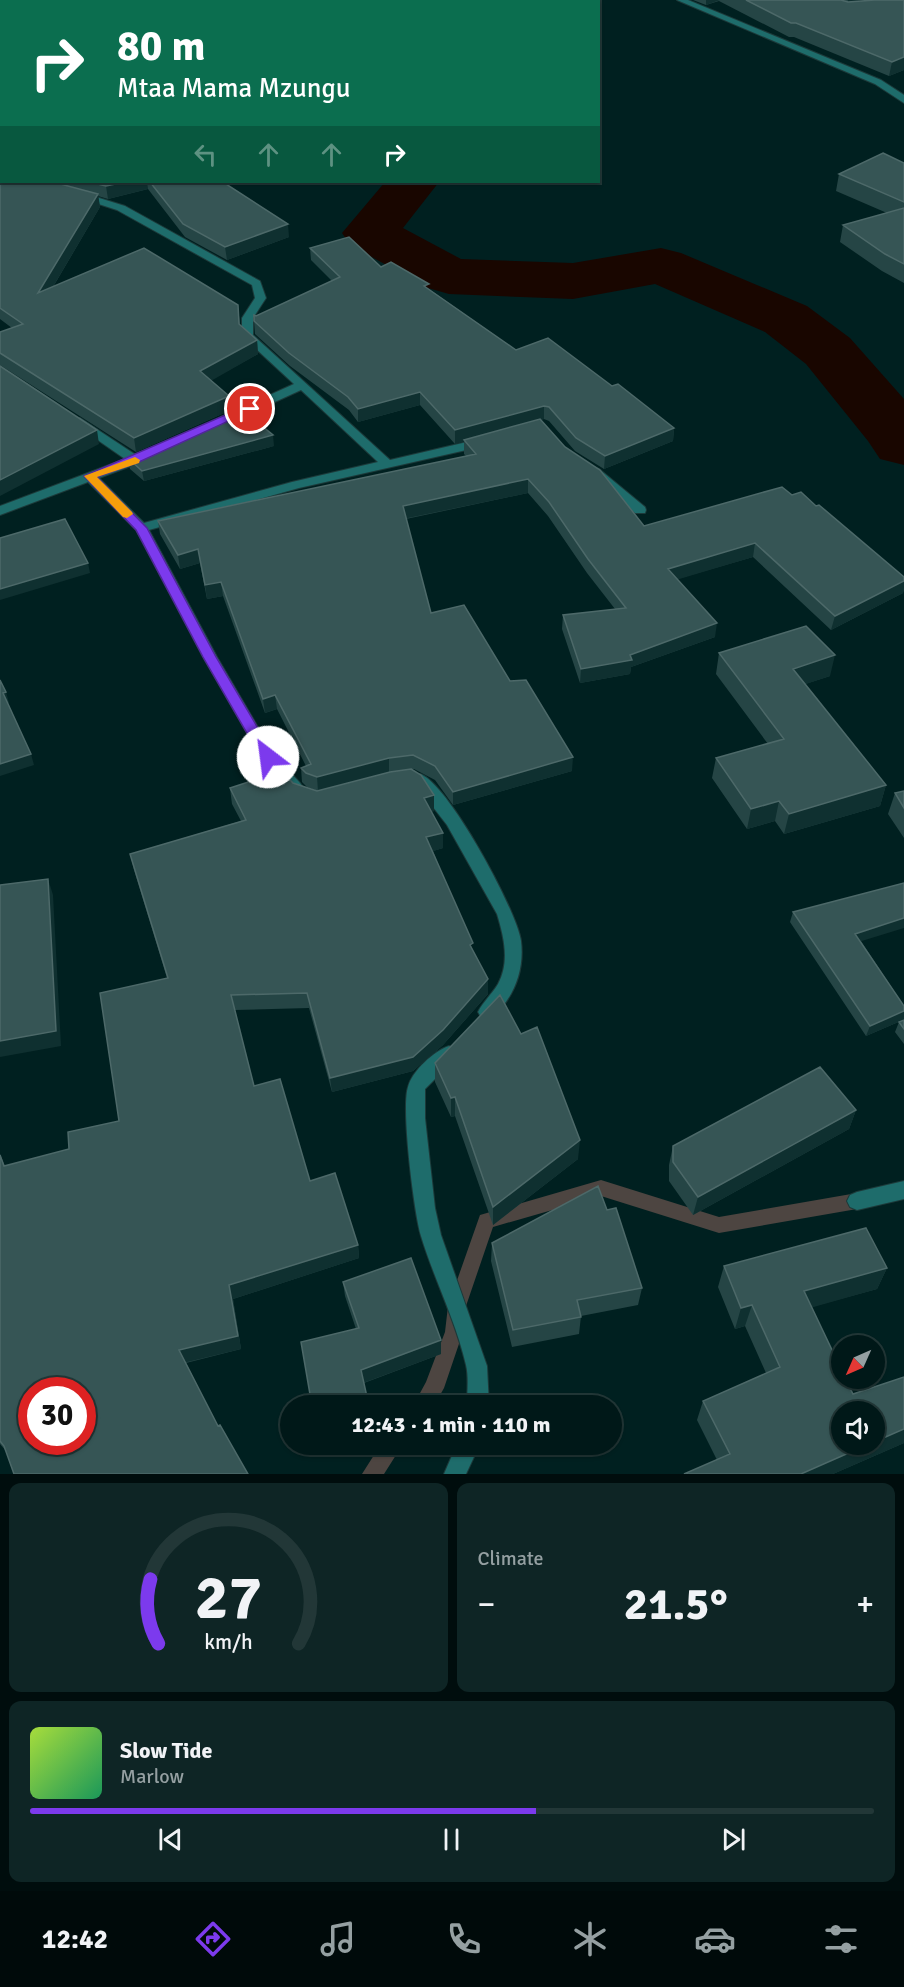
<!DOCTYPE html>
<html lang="en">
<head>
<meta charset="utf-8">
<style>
	body { margin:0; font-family:Signika,sans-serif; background:#0e2525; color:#f1f3f6; height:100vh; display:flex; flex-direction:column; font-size:22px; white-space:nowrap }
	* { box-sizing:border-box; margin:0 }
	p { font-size:20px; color:#95a0a2 }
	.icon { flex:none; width:33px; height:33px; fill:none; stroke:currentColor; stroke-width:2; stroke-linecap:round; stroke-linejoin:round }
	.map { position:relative; height:1474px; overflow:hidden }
	.sheet { display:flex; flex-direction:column; gap:9px; padding:9px; background:#000d0d; flex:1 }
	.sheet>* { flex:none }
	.hud { position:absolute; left:0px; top:0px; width:600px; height:183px; box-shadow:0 2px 4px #0004,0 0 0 2px #223737; background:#0b6e4f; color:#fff; overflow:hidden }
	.needle { width:39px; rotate:225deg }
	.controls { position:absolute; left:831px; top:1335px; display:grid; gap:12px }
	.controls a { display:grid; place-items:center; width:54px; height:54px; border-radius:50%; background:#001818; box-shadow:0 2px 4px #0004,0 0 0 2px #223737; font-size:30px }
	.speed { position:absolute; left:18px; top:1377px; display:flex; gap:12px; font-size:30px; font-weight:700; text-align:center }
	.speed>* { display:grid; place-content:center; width:78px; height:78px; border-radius:50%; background:#001818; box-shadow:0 2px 4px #0004,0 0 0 2px #223737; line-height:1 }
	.speed .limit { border:9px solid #d22; background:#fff; color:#111 }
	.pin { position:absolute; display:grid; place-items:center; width:51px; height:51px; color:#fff; margin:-26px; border:3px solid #fff; border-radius:50%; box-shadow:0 2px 6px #0007 }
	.me { position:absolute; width:66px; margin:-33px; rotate:330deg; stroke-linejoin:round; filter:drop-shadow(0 0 4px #0008) }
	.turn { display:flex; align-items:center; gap:21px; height:126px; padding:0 18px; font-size:27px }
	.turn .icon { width:78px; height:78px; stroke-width:2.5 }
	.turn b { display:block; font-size:42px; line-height:51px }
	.lanes { display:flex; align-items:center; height:57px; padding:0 18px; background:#0003; justify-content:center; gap:30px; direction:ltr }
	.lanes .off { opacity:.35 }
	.big { font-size:45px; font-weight:700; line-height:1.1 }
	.sheet .tile { flex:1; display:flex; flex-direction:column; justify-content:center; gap:9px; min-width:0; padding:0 21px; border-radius:12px; background:#0e2525 }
	.sheet .dial { align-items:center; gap:0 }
	.dial svg { height:156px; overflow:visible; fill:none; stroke:#223737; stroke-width:7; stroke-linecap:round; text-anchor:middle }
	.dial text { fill:#f1f3f6; stroke:none }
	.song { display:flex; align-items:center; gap:18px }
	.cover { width:72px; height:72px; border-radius:9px; background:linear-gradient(135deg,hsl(80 70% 55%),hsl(150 70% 35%)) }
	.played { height:6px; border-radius:3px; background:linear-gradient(90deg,#7c3aed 60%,#223737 60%) }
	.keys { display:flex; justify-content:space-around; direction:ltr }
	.heat { display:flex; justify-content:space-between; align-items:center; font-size:33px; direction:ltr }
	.sheet .tiles { flex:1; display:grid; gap:9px; grid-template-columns:1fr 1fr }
	.tile:last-child { grid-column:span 2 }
	.trip { position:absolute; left:280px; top:1395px; width:342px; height:60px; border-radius:30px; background:#001818; box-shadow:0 2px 4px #0004,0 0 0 2px #223737; font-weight:700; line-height:60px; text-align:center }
	.tabs { display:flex; height:96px; justify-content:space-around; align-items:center; background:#000a0a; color:#95a0a2 }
	.tabs .icon { width:42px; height:42px }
	.tabs .selected { color:#7c3aed }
	.tabs b { font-size:27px; color:#f1f3f6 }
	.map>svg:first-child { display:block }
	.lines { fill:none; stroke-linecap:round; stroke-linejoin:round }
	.stream { fill:#4d4541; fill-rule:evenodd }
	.river { fill:#190600; fill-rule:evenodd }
	.minor-casing { stroke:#1c3a3a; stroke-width:2 }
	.minor { fill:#1e6c6b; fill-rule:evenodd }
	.wall { fill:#254545 }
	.shaded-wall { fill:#0f3030 }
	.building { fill:#365555; stroke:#4d6969; stroke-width:1.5; fill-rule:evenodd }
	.route { fill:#7c3aed; stroke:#51269a; stroke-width:1.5 }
	.slow { fill:#f59e0b }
</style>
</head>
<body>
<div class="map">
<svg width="904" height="1474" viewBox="0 0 904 1474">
	<rect width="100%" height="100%" fill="#002020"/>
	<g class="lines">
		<path class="stream" d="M601,1180L719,1217L857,1193L863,1195L866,1201L863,1207L857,1209L719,1233L601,1196L493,1227L466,1306L463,1332L444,1388L434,1406H413L426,1382L445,1332L448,1306L480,1215Z
			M381,1444H403L384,1474H362Z"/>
		<path class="river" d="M352,0H397L351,2Z
			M385,182H439L403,228L461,259L573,263L661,248L681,253L807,306L850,338L904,399V465L880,459L868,441L806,364L765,332L655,284L573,299L449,294L428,288L350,245L342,233Z"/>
		<g class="minor-casing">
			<path id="minor" d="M677,0H688L881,80L904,95V103L875,84Z
				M80,192L125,206L260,281L266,298L253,318V335L390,460L484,438L490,442L484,446L299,488L149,530L217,657L273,753L300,783L303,787L300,791H290L263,761L203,657L136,530L88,482L0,515V506L125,459L76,425V419L80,418L136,455L146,451L152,455L139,463L99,478L144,523L292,482L378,462L301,390L229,423H221V417L294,384L242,336V318L255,298L252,285L117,210L77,197L75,195Z
				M595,468L599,469L645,507L646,510L645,513H635L591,475L589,472L591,469Z
				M420,774C448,783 517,911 521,941C524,965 517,988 503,1006C496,1015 491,1021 481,1017L478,1012C483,1002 492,994 498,984C510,962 504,937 497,914L447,825L412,780L415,776Z
				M449,1046L455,1049L458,1054L455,1059L425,1089V1118L435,1208L441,1235L487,1366L489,1406H467C467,1393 469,1377 466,1365C456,1321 434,1279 421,1236C414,1212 401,1108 408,1087C412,1071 434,1051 449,1046Z
				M904,1181V1199L857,1210L850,1207L847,1201L850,1195L857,1192Z
				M457,1444H480L466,1474H444Z"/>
		</g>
		<use href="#minor" class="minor"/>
	</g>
	<path class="wall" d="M693,0H904V70L889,76L794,37H789L719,1L706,5Z
		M2,81V131L0,130V82Z
		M904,163V283L882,271L840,242L843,225L887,213L836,191L839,174Z
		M7,182H223L289,237L227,260L185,237L148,189L108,199L98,196L100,207L53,287L238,305L240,325L257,340L258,354L211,380L231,410L136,452L0,365V332L12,328L0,319V184Z
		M310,248L381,267L429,289L516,350L612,386L674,428L673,441L604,469L575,451L549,421L544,419L540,420L565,447L644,526L792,495L816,506L904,577V588L903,593L831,630L753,557L677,579L715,637L631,667L630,674L580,683L562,629L563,615L615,609L587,573L548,516L528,493L406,519L431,613L510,681L572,771L453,805L435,780L414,769L389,772L318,791L307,787L302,782L301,768L306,766L277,709L265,713L223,596L207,599L200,563L180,569L160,534L158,521L466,456L464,454V441L455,444L420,405L358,422L349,410L290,366L255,334L254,321L256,316L332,281L311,260Z
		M274,446L144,481L130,469L128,458Z
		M719,653L830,676L805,684L886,785L880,806L784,834L775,821L747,829L712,778L716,758L768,744L716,674Z
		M293,783L317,791L434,811L431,812L443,833V848L433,851L473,951L488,979V994L443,1045L413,1071L332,1092L309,1008L235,1010L254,1086L310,1181L358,1245L359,1258L233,1299L241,1349L186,1363L218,1426L248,1474L6,1451L0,1444V1154L5,1166L69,1149L119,1121L167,978L134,870L130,854L241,821L232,804L230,788Z
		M904,791V838L888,814L895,793Z
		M793,912L861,941L904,1006V1017L903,1020L866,1036L790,922Z
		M904,1020V1044L895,1032L899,1022Z
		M435,1063L578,1159L493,1225L455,1116L451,1117L435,1082Z
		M856,1110L849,1129L693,1215L669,1181V1165L673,1146Z
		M607,1210L642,1288L638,1305L581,1316L579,1334L512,1347L491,1261L492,1243Z
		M724,1266L887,1268L877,1289L811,1307L853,1394L904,1377V1443L833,1474H684L717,1460L697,1420L703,1401L766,1373L745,1326L735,1329L718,1287Z
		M343,1282L441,1340V1354L364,1383L368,1406H312L356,1329L345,1296Z"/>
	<path class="shaded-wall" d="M706,0H720L706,5Z
		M848,0H895L847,7Z
		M904,57V70L889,76L892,62Z
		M125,182H147L148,189L108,199L106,186Z
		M98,194L100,207L41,307L38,293Z
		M288,224L289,237L227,260L225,247Z
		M257,340L258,354L202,386L200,371Z
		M420,392V405L358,422V409Z
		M229,396L231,410L136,452L134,438Z
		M544,406V419L455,444V430Z
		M674,428L673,441L604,469L605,456Z
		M97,430L99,444L0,496V480Z
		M273,435L274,446L144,481L142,471Z
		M528,479V493L403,519V506Z
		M755,543L753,557L666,583L668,569Z
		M198,549L200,563L180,569L178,555Z
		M88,563L90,573L0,600V589Z
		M904,581V588L903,593L831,630L835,616Z
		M221,582L223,596L207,599L205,585Z
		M717,623L715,637L631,667L630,674L580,683L581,669L630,655Z
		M835,655L830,676L788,690L793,669Z
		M6,692L9,703L6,704L3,693Z
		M275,695L277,709L265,713L263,699Z
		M31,754L34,765L0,776V764Z
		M573,757L572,771L453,805V792Z
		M389,758V772L318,791L317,777Z
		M886,785L880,806L784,834L789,814Z
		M434,795V811L424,814V798Z
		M779,801L775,821L747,829L751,809Z
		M443,833V848L427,853L426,837Z
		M48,879L53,895L61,1046L0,1057V1041Z
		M904,918V928L852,944L855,934Z
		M488,979V994L443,1045L413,1071L332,1092L330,1078Z
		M904,1011V1017L903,1020L866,1036L870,1026Z
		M455,1097V1116L451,1117V1098Z
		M856,1110L849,1129L693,1215L698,1197Z
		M580,1140L578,1159L493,1225V1207Z
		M358,1245L359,1258L233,1299L241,1349L183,1363L179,1350L229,1285Z
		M887,1268L877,1289L796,1312L804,1291Z
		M752,1305L745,1326L735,1329L741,1308Z
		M441,1340V1354L363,1383L361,1370Z
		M367,1397L368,1406H329Z
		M904,1429V1443L833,1474H801L869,1444H874V1442Z"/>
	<path class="building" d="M746,0H841L848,2L875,0H904V57L892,62L796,23H791Z
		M2,81V120L0,119V82Z
		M883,153L904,163V202L839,174Z
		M7,182H53L98,194L38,293L144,248L238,305L239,324L257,340L200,371L229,396L134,438L0,353V332L23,324L0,308V184Z
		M89,182H125L106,186Z
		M150,182H223L288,224L225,247L183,224Z
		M904,208V264L885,254L843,225Z
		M349,237L381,267L391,262L429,284L424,286L516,350L548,338L612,386L618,384L674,428L605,456L576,438L549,407L544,406L455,430L420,392L358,409L348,397L289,353L254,321V315L256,316L340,277L310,248Z
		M0,366L97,430L0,480Z
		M241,409L273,435L142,471L128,458Z
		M540,419L565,447L600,470L644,526L782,487L792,495L801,492L816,506L819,505L904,577V581L835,616L755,543L668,569L717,623L630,655L632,660L581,669L563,615L626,608L588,559L549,502L528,479L403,506L431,613L464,605L510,681L526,680L573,757L453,792L435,766L413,755L389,758L317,777L306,773L301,768L311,764L275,695L263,699L221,582L205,585L198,549L178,555L158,521L476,454L464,440Z
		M65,519L88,563L0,589V538Z
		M806,626L835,655L793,669L886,785L789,814L779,801L751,809L716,758L784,739L719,653Z
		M0,680L6,692L3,693L31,754L0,764Z
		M411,769L421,775L434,795L424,798L443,833L426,837L473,943L470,945L488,979L443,1030L413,1057L330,1078L307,993L231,995L254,1086L280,1079L310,1181L335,1173L358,1245L229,1285L238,1336L179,1350L218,1426L220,1425L248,1474H14L4,1446L0,1441V1155L4,1166L69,1149L68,1132L119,1121L100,993L168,978L130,854L246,820L230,788L282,771L293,783L317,791L390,772ZM32,1390H82V1442H32Z
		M904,791V808L895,793Z
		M48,879L56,1031L0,1041V885Z
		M904,883V918L855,934L904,1006V1011L870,1026L793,912Z
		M500,995L521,1034L537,1027L580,1140L493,1207L455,1097L451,1098L435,1063Z
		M904,1020V1029L899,1022Z
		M820,1067L856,1110L698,1197L673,1162V1146Z
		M598,1186L607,1210L616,1208L642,1288L577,1300L581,1317L513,1330L492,1243Z
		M866,1228L887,1268L804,1291L842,1371V1378H845L853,1394L904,1377V1429L874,1442V1412H842V1444H869L801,1474H684L730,1454L703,1401L780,1367L752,1305L741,1308L724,1266Z
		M411,1258L441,1340L361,1370L367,1397L329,1406H312L301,1342L359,1328L343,1282Z"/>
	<path class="route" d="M246,406H250L255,409L139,462L97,477L147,528L216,657L275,757L268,762L263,761L203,657L136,530L84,476Z"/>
	<path class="slow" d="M135,457L140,460L139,463L97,477L132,512L133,514L127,518L123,517L84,476Z"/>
</svg>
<div class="controls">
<a><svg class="needle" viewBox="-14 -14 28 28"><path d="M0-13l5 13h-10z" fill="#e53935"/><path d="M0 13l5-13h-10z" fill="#95a0a2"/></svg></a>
<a><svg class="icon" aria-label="sound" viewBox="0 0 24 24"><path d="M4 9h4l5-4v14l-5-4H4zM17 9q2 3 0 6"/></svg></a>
</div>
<div class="speed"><div class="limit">30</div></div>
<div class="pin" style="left:250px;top:409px;background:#d93025"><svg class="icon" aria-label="arrive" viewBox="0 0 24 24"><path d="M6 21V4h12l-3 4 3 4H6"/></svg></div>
<svg class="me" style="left:268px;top:757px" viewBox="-20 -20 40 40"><circle r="19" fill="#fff"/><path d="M0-13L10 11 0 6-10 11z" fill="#7c3aed"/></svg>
<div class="trip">12:43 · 1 min · 110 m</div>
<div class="hud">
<div class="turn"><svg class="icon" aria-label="right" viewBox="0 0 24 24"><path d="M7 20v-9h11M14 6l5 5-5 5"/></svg><div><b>80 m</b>Mtaa Mama Mzungu</div></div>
<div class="lanes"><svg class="icon off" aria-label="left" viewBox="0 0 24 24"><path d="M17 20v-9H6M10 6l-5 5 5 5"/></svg><svg class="icon off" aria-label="ahead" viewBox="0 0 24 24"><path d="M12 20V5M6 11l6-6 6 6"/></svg><svg class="icon off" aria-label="ahead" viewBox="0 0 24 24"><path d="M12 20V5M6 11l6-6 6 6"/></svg><svg class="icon" aria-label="right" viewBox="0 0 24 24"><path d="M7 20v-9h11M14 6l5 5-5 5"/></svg></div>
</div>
</div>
<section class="sheet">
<div class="tiles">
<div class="tile dial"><svg viewBox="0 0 100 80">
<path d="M14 69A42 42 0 1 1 86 69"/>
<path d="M14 69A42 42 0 0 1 10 36" stroke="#7c3aed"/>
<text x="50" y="56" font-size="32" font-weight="700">27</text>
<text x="50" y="72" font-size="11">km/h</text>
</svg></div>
<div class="tile"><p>Climate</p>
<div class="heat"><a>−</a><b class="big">21.5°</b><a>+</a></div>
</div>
<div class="tile">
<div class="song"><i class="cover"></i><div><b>Slow Tide</b><p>Marlow</p></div></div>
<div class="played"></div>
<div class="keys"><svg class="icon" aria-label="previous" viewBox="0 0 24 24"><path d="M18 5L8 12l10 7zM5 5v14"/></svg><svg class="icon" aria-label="pause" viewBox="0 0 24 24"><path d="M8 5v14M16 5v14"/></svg><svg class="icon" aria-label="next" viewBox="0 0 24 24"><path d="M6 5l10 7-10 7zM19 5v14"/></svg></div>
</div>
</div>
</section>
<nav class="tabs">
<b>12:42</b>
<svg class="icon selected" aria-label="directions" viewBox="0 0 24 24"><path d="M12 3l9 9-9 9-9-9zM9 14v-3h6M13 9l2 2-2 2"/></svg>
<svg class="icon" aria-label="music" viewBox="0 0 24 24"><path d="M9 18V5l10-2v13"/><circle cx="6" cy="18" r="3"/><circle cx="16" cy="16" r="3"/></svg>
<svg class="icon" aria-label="phone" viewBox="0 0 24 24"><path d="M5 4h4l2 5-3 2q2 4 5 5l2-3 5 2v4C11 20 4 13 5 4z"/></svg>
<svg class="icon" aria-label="climate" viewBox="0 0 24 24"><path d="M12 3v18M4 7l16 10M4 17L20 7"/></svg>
<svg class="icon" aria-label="car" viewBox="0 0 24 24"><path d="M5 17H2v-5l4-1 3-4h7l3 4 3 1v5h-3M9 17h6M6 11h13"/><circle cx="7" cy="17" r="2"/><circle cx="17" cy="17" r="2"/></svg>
<svg class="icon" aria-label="filters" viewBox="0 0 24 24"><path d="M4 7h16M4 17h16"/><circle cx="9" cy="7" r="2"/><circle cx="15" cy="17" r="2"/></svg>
</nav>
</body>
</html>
